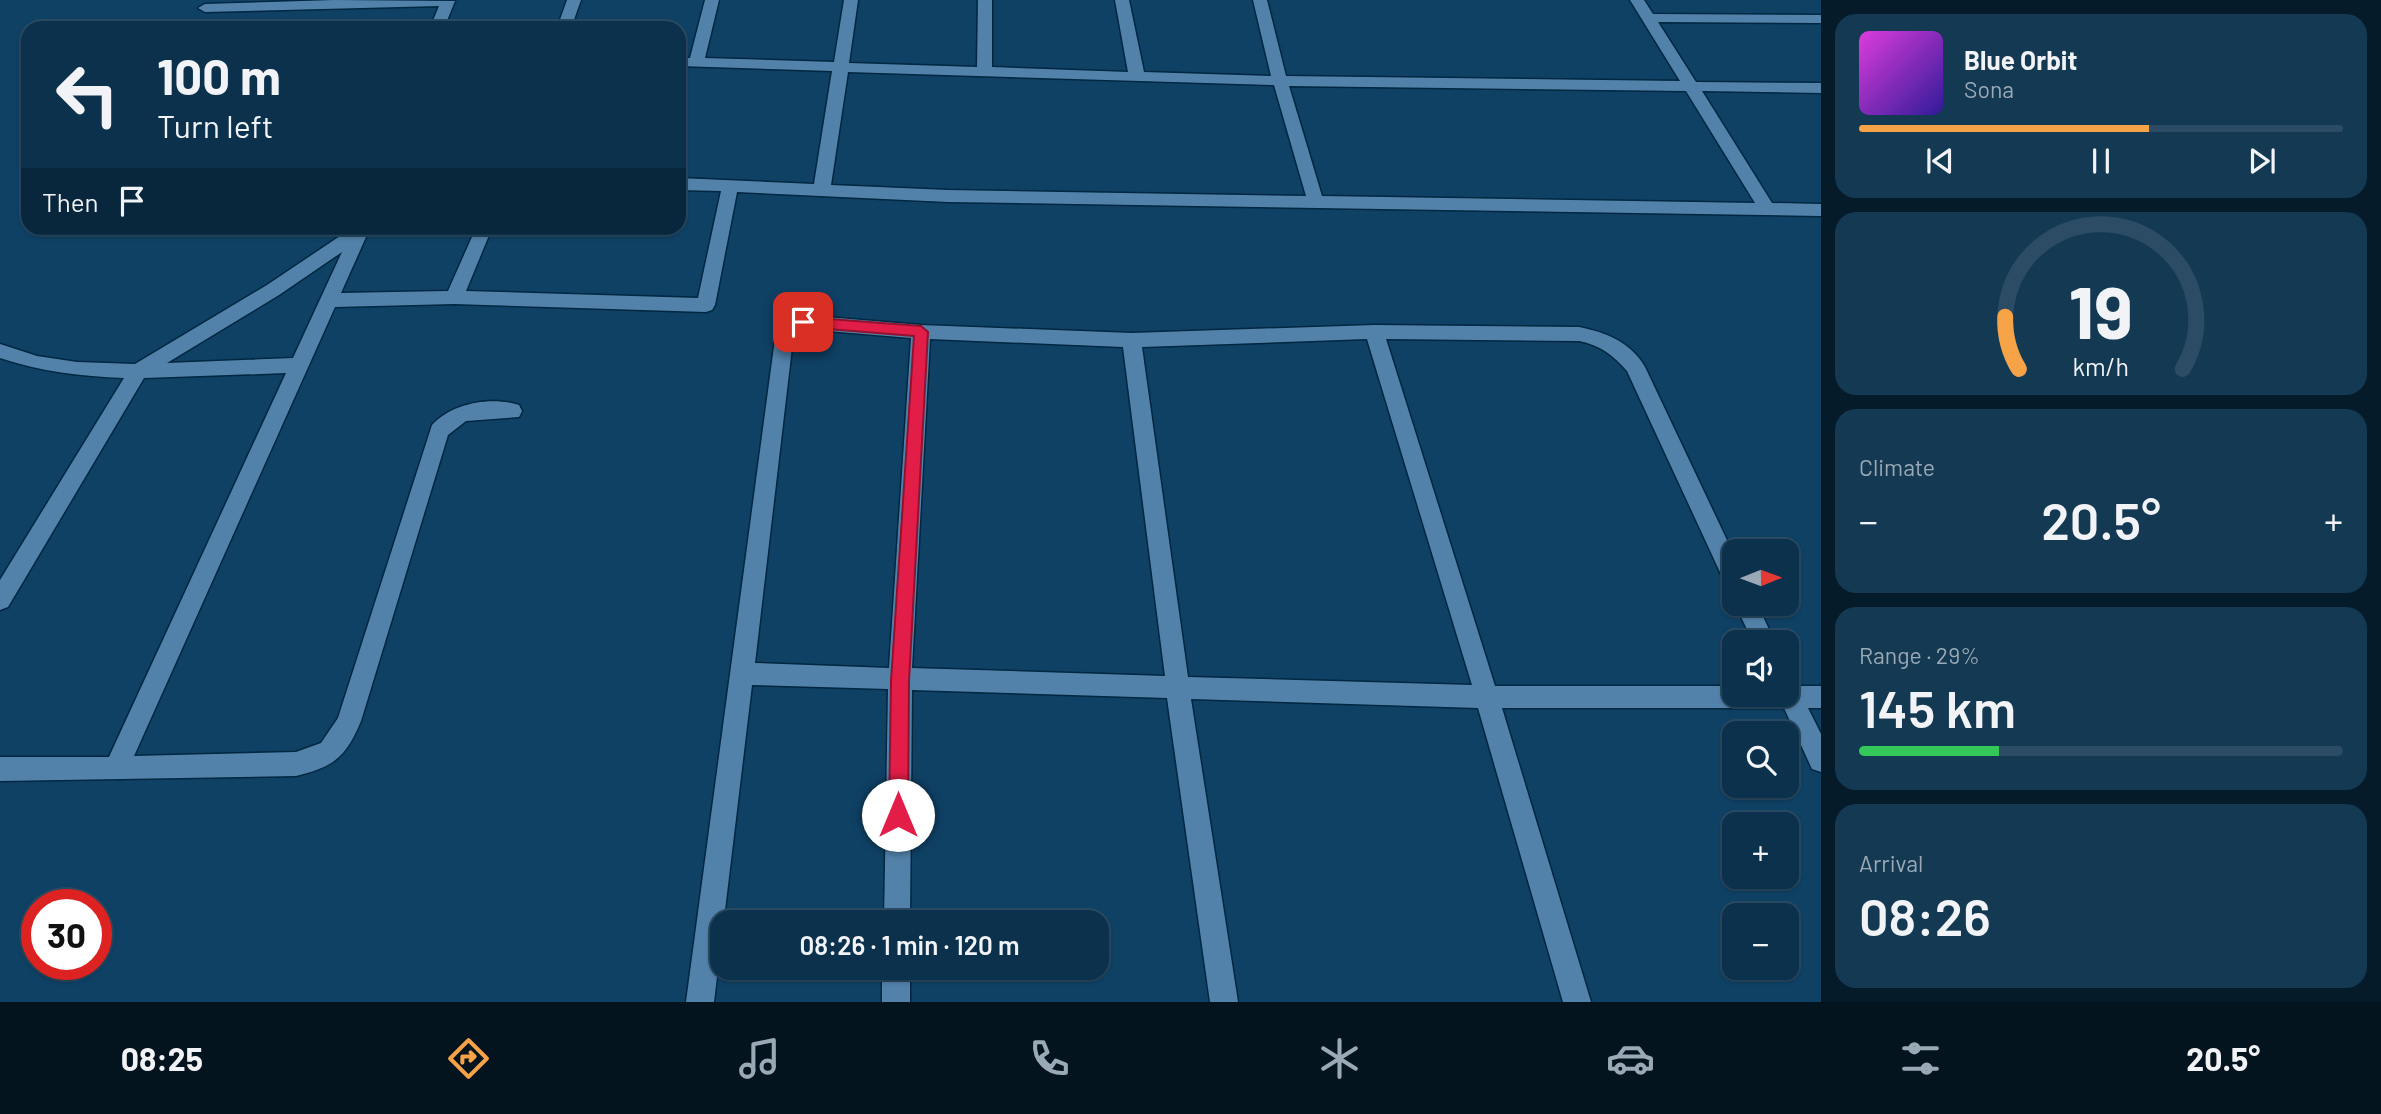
<!DOCTYPE html>
<html lang="en">
<head>
<meta charset="utf-8">
<style>
	body { margin:0; font-family:Barlow,sans-serif; background:#143953; color:#f1f3f6; height:100vh; display:flex; flex-direction:column; font-size:26px; white-space:nowrap }
	* { box-sizing:border-box; margin:0 }
	p { font-size:23px; color:#9aa9b5 }
	.icon { flex:none; width:38px; height:38px; fill:none; stroke:currentColor; stroke-width:2; stroke-linecap:round; stroke-linejoin:round }
	.map { position:relative; flex:1; overflow:hidden }
	.side { display:flex; flex-direction:column; gap:14px; padding:14px; background:#061b2a; width:560px }
	.side>* { flex:none }
	.top-card { position:absolute; left:21px; top:21px; width:665px; height:214px; border-radius:21px; box-shadow:0 2px 5px #0004,0 0 0 2px #2b4c64; background:#0b314c; color:#f1f3f6; overflow:hidden }
	.needle { width:46px; rotate:89deg }
	.fabs { position:absolute; left:1722px; top:539px; display:grid; gap:14px }
	.fabs a { display:grid; place-items:center; width:77px; height:77px; border-radius:14px; background:#0b314c; box-shadow:0 2px 5px #0004,0 0 0 2px #2b4c64; font-size:35px }
	.speed { position:absolute; left:21px; top:889px; display:flex; gap:14px; font-size:35px; font-weight:700; text-align:center }
	.speed>* { display:grid; place-content:center; width:91px; height:91px; border-radius:50%; background:#0b314c; box-shadow:0 2px 5px #0004,0 0 0 2px #2b4c64; line-height:1 }
	.speed .limit { border:10px solid #d22; background:#fff; color:#111 }
	.pin { position:absolute; display:grid; place-items:center; width:60px; height:60px; color:#fff; margin:-30px; border-radius:14px; box-shadow:0 4px 10px #0006 }
	.me { position:absolute; width:77px; margin:-38px; rotate:0deg; stroke-linejoin:round; filter:drop-shadow(0 0 5px #0008) }
	.turn { display:flex; align-items:center; gap:24px; height:147px; padding:0 21px; font-size:32px }
	.turn .icon { width:91px; height:91px; stroke-width:2.5 }
	.turn b { display:block; font-size:49px; line-height:60px }
	.then { display:flex; align-items:center; height:66px; padding:0 21px; background:#0003; gap:14px; font-size:26px }
	.big { font-size:52px; font-weight:600; line-height:1.1 }
	.side .card { flex:1; display:flex; flex-direction:column; justify-content:center; gap:10px; min-width:0; padding:0 24px; border-radius:21px; background:#143953 }
	.side .dial { align-items:center; gap:0 }
	.dial svg { height:182px; overflow:visible; fill:none; stroke:#2b4c64; stroke-width:7; stroke-linecap:round; text-anchor:middle }
	.dial text { fill:#f1f3f6; stroke:none }
	.song { display:flex; align-items:center; gap:21px }
	.cover { width:84px; height:84px; border-radius:10px; background:linear-gradient(135deg,hsl(300 70% 55%),hsl(250 70% 35%)) }
	.played { height:7px; border-radius:4px; background:linear-gradient(90deg,#f6a247 60%,#2b4c64 60%) }
	.keys { display:flex; justify-content:space-around; direction:ltr }
	.heat { display:flex; justify-content:space-between; align-items:center; font-size:38px; direction:ltr }
	.charge { height:10px; border-radius:5px; background:linear-gradient(90deg,#34c759 29%,#2b4c64 0) }
	.trip { position:absolute; left:710px; top:910px; width:399px; height:70px; border-radius:21px; background:#0b314c; box-shadow:0 2px 5px #0004,0 0 0 2px #2b4c64; font-weight:600; line-height:70px; text-align:center }
	.tab-bar { display:flex; height:112px; justify-content:space-around; align-items:center; background:#04141e; color:#9aa9b5 }
	.tab-bar .icon { width:49px; height:49px }
	.tab-bar .current { color:#f6a247 }
	.tab-bar b { font-size:32px; color:#f1f3f6 }
	main { display:flex; flex:1; min-height:0 }
	.map>svg:first-child { display:block }
	.lines { fill:none; stroke-linecap:round; stroke-linejoin:round }
	.minor-casing { stroke:#012741; stroke-width:3 }
	.minor { fill:#5282aa; fill-rule:evenodd }
	.route { fill:#e11d48; stroke:#92132f; stroke-width:2 }
</style>
</head>
<body>
<main>
<div class="map">
<svg width="1821" height="1002" viewBox="0 0 1821 1002">
	<rect width="100%" height="100%" fill="#0f4165"/>
	<g class="lines">
		<g class="minor-casing">
			<path id="minor" d="M335,0L455,1L444,28H430L439,6L205,12L198,8L205,4Z
				M567,0H581L571,28H557Z
				M705,0H719L705,58L834,62L844,0H858L849,63L977,67L978,0H992V67L1128,72L1115,0H1129L1144,72L1271,76L1253,0H1267L1286,76L1680,81L1630,0H1644L1653,14L1821,15V23L1658,22L1696,82L1821,83V93L1702,91L1772,203L1821,204V216L948,202L737,192L715,305L712,310L706,312L454,304L335,307L134,756L296,752L321,743L338,718L432,425C452,403 491,396 519,405L522,411L519,417L466,421L448,435L361,721C346,757 334,767 296,776L0,781V757H109L286,373L144,378L8,607L0,610V580L124,378C80,376 42,372 0,358V344L37,356L77,362L135,364L267,285L352,228H370L341,293L448,291L476,228H492L466,291L698,298L721,191L679,190V178L814,184L832,71L679,66V58H690ZM848,72L1274,85L1306,196L948,190L831,185ZM1289,86L1686,91L1755,203L1322,196ZM342,252L293,358L167,363L279,295Z
				M803,315L921,325L1132,333L1374,325L1579,327C1605,332 1631,342 1645,367L1734,555V588L1726,585L1627,371C1613,355 1600,345 1579,341L1386,339L1495,686H1734V695H1787V679L1797,686H1821V708H1808L1821,734V772L1812,769L1784,708H1502L1591,1002H1563L1478,708L1191,699L1238,1002H1210L1167,698L912,690L910,922H884L888,689L752,685L714,1002H686L775,339L784,323ZM804,329L911,338L889,668L755,663L793,339ZM930,339L1123,347L1165,676L912,668ZM1367,339L1472,685L1188,677L1142,347Z
				M1735,604H1757L1775,642H1753Z
				M882,968H910V1002H882Z"/>
		</g>
		<use href="#minor" class="minor"/>
	</g>
	<path class="route" d="M803,317L921,326L928,332L909,681L908,815L905,822L898,824L891,822L889,815L891,681L914,336L803,327L796,322Z"/>
</svg>
<div class="fabs">
<a><svg class="needle" viewBox="-14 -14 28 28"><path d="M0-13l5 13h-10z" fill="#e53935"/><path d="M0 13l5-13h-10z" fill="#9aa9b5"/></svg></a>
<a><svg class="icon" aria-label="sound" viewBox="0 0 24 24"><path d="M4 9h4l5-4v14l-5-4H4zM17 9q2 3 0 6"/></svg></a>
<a><svg class="icon" aria-label="search" viewBox="0 0 24 24"><circle cx="10" cy="10" r="6"/><path d="M15 15l6 6"/></svg></a>
<a>+</a>
<a>−</a>
</div>
<div class="speed"><div class="limit">30</div></div>
<div class="pin" style="left:803px;top:322px;background:#d93025"><svg class="icon" aria-label="arrive" viewBox="0 0 24 24"><path d="M6 21V4h12l-3 4 3 4H6"/></svg></div>
<svg class="me" style="left:898px;top:815px" viewBox="-20 -20 40 40"><circle r="19" fill="#fff"/><path d="M0-13L10 11 0 6-10 11z" fill="#e11d48"/></svg>
<div class="trip">08:26 · 1 min · 120 m</div>
<div class="top-card">
<div class="turn"><svg class="icon" aria-label="left" viewBox="0 0 24 24"><path d="M17 20v-9H6M10 6l-5 5 5 5"/></svg><div><b>100 m</b>Turn left</div></div>
<div class="then">Then<svg class="icon" aria-label="arrive" viewBox="0 0 24 24"><path d="M6 21V4h12l-3 4 3 4H6"/></svg></div>
</div>
</div>
<section class="side">
<div class="card">
<div class="song"><i class="cover"></i><div><b>Blue Orbit</b><p>Sona</p></div></div>
<div class="played"></div>
<div class="keys"><svg class="icon" aria-label="previous" viewBox="0 0 24 24"><path d="M18 5L8 12l10 7zM5 5v14"/></svg><svg class="icon" aria-label="pause" viewBox="0 0 24 24"><path d="M8 5v14M16 5v14"/></svg><svg class="icon" aria-label="next" viewBox="0 0 24 24"><path d="M6 5l10 7-10 7zM19 5v14"/></svg></div>
</div>
<div class="card dial"><svg viewBox="0 0 100 80">
<path d="M14 69A42 42 0 1 1 86 69"/>
<path d="M14 69A42 42 0 0 1 8 46" stroke="#f6a247"/>
<text x="50" y="56" font-size="32" font-weight="700">19</text>
<text x="50" y="72" font-size="11">km/h</text>
</svg></div>
<div class="card"><p>Climate</p>
<div class="heat"><a>−</a><b class="big">20.5°</b><a>+</a></div>
</div>
<div class="card"><p>Range · 29%</p><b class="big">145 km</b><div class="charge"></div></div>
<div class="card"><p>Arrival</p><b class="big">08:26</b></div>
</section>
</main>
<nav class="tab-bar">
<b>08:25</b>
<svg class="icon current" aria-label="directions" viewBox="0 0 24 24"><path d="M12 3l9 9-9 9-9-9zM9 14v-3h6M13 9l2 2-2 2"/></svg>
<svg class="icon" aria-label="music" viewBox="0 0 24 24"><path d="M9 18V5l10-2v13"/><circle cx="6" cy="18" r="3"/><circle cx="16" cy="16" r="3"/></svg>
<svg class="icon" aria-label="phone" viewBox="0 0 24 24"><path d="M5 4h4l2 5-3 2q2 4 5 5l2-3 5 2v4C11 20 4 13 5 4z"/></svg>
<svg class="icon" aria-label="climate" viewBox="0 0 24 24"><path d="M12 3v18M4 7l16 10M4 17L20 7"/></svg>
<svg class="icon" aria-label="car" viewBox="0 0 24 24"><path d="M5 17H2v-5l4-1 3-4h7l3 4 3 1v5h-3M9 17h6M6 11h13"/><circle cx="7" cy="17" r="2"/><circle cx="17" cy="17" r="2"/></svg>
<svg class="icon" aria-label="filters" viewBox="0 0 24 24"><path d="M4 7h16M4 17h16"/><circle cx="9" cy="7" r="2"/><circle cx="15" cy="17" r="2"/></svg>
<b>20.5°</b>
</nav>
</body>
</html>
